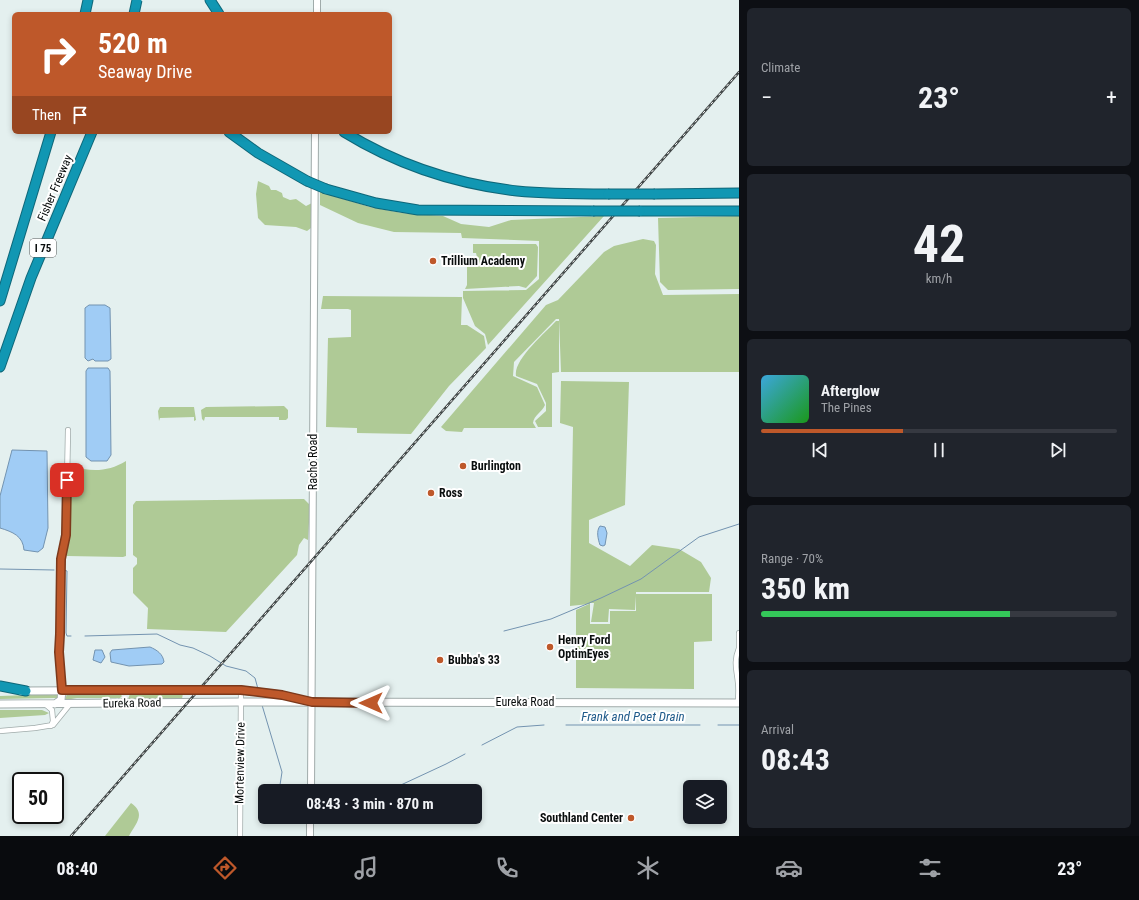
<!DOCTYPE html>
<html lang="en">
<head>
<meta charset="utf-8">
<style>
	body { margin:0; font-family:"Roboto Condensed",sans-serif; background:#20242c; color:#f1f3f6; height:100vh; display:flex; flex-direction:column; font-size:15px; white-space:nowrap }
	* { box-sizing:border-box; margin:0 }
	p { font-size:13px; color:#9ea1a6 }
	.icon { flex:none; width:22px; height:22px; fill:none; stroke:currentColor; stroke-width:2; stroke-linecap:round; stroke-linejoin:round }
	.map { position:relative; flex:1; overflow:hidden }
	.details { display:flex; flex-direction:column; gap:8px; padding:8px; background:#0d0f14; width:400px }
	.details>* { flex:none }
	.banner { position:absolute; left:12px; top:12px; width:380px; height:122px; border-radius:6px; box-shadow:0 2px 6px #0003; background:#be582a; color:#fff; overflow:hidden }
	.fabs { position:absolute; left:683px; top:780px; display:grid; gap:8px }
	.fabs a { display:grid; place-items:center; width:44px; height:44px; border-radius:6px; background:#171b24; box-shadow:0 2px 6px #0003; font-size:20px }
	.speed { position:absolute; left:12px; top:772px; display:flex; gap:8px; font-size:20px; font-weight:700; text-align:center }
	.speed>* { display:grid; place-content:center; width:52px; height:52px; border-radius:50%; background:#171b24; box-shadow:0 2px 6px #0003; line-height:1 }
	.speed .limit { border:2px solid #111; border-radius:6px; background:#fff; color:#111 }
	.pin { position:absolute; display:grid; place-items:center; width:34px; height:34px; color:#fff; margin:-17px; border-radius:8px; box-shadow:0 2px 6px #0006 }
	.me { position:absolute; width:44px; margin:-22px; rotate:270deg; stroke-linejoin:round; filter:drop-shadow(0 0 3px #0008) }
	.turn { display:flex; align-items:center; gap:14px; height:84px; padding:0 20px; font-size:18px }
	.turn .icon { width:52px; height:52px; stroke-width:2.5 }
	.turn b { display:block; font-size:28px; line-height:34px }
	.then { display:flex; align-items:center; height:38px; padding:0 20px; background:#0003; gap:8px; font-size:15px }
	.big { font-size:30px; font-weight:700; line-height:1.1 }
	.details .widget { flex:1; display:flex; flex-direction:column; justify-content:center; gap:6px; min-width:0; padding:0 14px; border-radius:6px; background:#20242c }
	.details .dial { align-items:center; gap:0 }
	.dial b { font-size:52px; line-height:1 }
	.song { display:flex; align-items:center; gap:12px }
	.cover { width:48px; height:48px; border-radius:6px; background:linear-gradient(135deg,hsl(200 70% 55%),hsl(120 70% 35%)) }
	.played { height:4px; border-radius:2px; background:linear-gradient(90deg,#be582a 40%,#363941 40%) }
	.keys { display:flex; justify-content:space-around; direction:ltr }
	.heat { display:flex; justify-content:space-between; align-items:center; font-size:22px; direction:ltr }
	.charge { height:6px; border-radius:3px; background:linear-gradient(90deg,#34c759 70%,#363941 0) }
	.trip { position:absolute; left:258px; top:784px; width:224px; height:40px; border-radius:6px; background:#171b24; box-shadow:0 2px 6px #0003; font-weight:700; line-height:40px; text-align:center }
	.menu { display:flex; height:64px; justify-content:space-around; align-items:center; background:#090b0e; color:#9ea1a6 }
	.menu .icon { width:28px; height:28px }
	.menu .selected { color:#be582a }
	.menu b { font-size:18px; color:#f1f3f6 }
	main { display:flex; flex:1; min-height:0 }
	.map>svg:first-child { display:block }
	.green { fill:#afca96; fill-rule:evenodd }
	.water { fill:#a0ccf5; stroke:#7393b0 }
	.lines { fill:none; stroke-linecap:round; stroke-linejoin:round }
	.stream { stroke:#7393b0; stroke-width:1 }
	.minor-casing { stroke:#a0abaa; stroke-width:6 }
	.tertiary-casing { stroke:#a0abaa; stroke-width:8 }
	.secondary-casing { stroke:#a0abaa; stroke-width:9 }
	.motorway-casing { stroke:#0f6779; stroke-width:11 }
	.minor { stroke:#fff; stroke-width:4.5 }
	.tertiary { stroke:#fff; stroke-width:6 }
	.secondary { stroke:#fff; stroke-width:7 }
	.motorway { stroke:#1197b3; stroke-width:9 }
	.rail-casing { stroke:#414747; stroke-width:2.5 }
	.rail { stroke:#fff; stroke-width:1; stroke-dasharray:3; stroke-linecap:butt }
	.motorway-bridge-casing { stroke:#0f6779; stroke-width:11; stroke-linecap:butt }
	.motorway-bridge { stroke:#1197b3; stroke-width:9 }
	.route-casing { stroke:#7c391b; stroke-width:10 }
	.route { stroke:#be582a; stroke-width:7 }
	.poi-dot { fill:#be582a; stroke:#fff; stroke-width:1.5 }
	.labels { text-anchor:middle; stroke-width:4; stroke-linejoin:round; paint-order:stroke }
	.shield { fill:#fff; stroke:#545656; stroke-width:1 }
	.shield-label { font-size:11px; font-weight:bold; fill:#0a0e0e }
	.street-label { font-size:12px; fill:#0a0e0e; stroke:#fff }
	.poi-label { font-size:12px; font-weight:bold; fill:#0a0e0e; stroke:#fff; text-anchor:start }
	.water-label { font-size:13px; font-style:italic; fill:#215c8b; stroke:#fff }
</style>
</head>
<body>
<main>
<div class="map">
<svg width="739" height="836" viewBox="0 0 739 836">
	<rect width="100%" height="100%" fill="#e4f0ef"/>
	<path class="green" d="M258,181L269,186L271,190H276L282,193L283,197L290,200L296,199L306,206L312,203L311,228L307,231L296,227L265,225L258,218L256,194Z
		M320,192L370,207L402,213L443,216L461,224L489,227L511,220L604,216L488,345L485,334L475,326L463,298V291L526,290L539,279V241L462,238L461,233L394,232L358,223L320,205Z
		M739,216V289L668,290L660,282L658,218Z
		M643,239L654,241L656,245L655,274L663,295L739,294V372H561L559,319H556L514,362L513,376L537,387L545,405C542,412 534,415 533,423L536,428H464L462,432L446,431L441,427L546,305L558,300L604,252L614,246Z
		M473,244H536L538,247L537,276L526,288L519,286L465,289L467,285V261L470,258L477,257L476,253H473Z
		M323,296L462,297L461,325H467L484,336L486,348L449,386L411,434L357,433V428L326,427L328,338L351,337V310L348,309H321Z
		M556,321H559V372L552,373V427H538L535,421L546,411V403L537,384L516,376C513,360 545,333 556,321Z
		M561,381L629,382L625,505L589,520V543L630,566L652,545L679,549L701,562L711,578L709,592H636V594H712V641L694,642V689L576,688V610L589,604L570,606L573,427L560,423ZM636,596V611H610V624H590V603H594L591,622H608L609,609L635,610Z
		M284,406L288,410V418L286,420H279V417H205L204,421L202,419L201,410L206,407Z
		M160,407H194L196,420L194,421V417L160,418L159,421L158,411Z
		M126,461V556L123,557L67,556L66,553L70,536L71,466C91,472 108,472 126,461Z
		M304,499L310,505L308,540L304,538L299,545L297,555L226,632L147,629L148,608L133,593V568L137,564V558L133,555V505L136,501Z
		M183,693L182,699H128L130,694Z
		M58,694L57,698H54L0,699V696Z
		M67,694H120L122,696L120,698H77L65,700Z
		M0,710H42L49,713L45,715L0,718Z
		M131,803C147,814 135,824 129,836H105Z"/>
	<path class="water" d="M105,305L110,308L111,359L108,361H95L93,359L88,361L85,358V308L89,305Z
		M88,368H108L110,371L111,455L107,461H91L86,457V371Z
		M12,450L47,451L48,528L43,548L38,552L24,550C23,536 13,532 0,528V496Z
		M600,526L605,527L607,533L605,545L603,546L600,545C598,539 596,531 600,526Z
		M150,647C157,650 163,654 164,662L162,664L129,666L111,662L110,653L112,650Z
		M95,650H102L105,657L101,663L93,660Z"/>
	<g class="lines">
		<path class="stream" d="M0,569L54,570
			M64,570L67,571L66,633L67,636H71
			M504,631L551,619L601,598L641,579L699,537L739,524
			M85,636L157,634L180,645L193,648L210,656L226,666L246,671L255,678L258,689
			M262,705L282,772L280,785L283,791
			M566,725H700
			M718,725H739
			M482,745L517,727L544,725
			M388,791L446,764L465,754"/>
		<g class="minor-casing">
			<path id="minor" d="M739,633V649
				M62,690L59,652L61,634V559L66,535L68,430
				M738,703C738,697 739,690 738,683C737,670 733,663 739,648
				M45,704L52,710L53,721L51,726
				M0,731L35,728L53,725L70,704
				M240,836L241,690"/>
		</g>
		<g class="tertiary-casing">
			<path id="tertiary" d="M317,14V0
				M311,791L315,132
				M310,836V817"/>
		</g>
		<g class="secondary-casing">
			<path id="secondary" d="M21,691L241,690L282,695L302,700
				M0,704L241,702L739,703
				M55,704L61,700L62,690"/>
		</g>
		<g class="motorway-casing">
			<path id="motorway" d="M210,0L219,14
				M85,14L88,0
				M229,132L258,153L307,181
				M344,132C396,164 456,184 517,191C547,194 578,194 608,194
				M326,189L376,203L418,210L593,211
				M655,194L739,193
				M640,211H739
				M0,301L51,132
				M0,367L31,278L92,132
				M0,686L26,691"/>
		</g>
		<use href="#minor" class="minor"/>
		<use href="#tertiary" class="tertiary"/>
		<use href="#secondary" class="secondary"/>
		<use href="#motorway" class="motorway"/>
		<g class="rail-casing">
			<path id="rail" d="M71,836L739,72"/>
		</g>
		<use href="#rail" class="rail"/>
		<g class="motorway-bridge-casing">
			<path id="motorway-bridge" d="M134,14L137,0
				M307,181L326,189
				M608,194H655
				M593,211H640"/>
		</g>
		<use href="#motorway-bridge" class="motorway-bridge"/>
	</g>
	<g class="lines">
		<g class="route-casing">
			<path id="route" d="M67,480L66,535L61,559L60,634L59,652L62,690H241L282,695L312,702L371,703"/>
		</g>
		<use href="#route" class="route"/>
	</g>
	<g class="poi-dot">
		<circle cx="433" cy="261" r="4"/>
		<circle cx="463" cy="466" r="4"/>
		<circle cx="431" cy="493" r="4"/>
		<circle cx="550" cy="647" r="4"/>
		<circle cx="440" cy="660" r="4"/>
		<circle cx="631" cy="818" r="4"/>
	</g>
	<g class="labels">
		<rect class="shield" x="30" y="239" width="26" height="18" rx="3"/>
		<g class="shield-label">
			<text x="43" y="252">I 75</text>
		</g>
		<g class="street-label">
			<text transform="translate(55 188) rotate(-67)" y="4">Fisher Freeway</text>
			<text transform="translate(313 462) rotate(-90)" y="4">Racho Road</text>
			<text x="525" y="706">Eureka Road</text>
			<text transform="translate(132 703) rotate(-1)" y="4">Eureka Road</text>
			<text transform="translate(240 763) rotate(-89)" y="4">Mortenview Drive</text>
		</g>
		<g class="poi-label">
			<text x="441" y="265">Trillium Academy</text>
			<text x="471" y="470">Burlington</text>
			<text x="439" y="497">Ross</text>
			<text x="558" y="644">Henry Ford<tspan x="558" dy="14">OptimEyes</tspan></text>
			<text x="448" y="664">Bubba's 33</text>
			<text x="623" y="822" text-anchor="end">Southland Center</text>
		</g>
		<g class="water-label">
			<text x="633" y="721">Frank and Poet Drain</text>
		</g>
	</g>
</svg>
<div class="fabs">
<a><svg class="icon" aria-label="layers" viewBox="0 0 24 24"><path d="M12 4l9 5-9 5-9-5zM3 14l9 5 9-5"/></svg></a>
</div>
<div class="speed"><div class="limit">50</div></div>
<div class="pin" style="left:67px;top:480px;background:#d93025"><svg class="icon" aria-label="arrive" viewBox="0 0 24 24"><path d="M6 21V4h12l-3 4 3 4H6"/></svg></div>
<svg class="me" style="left:371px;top:703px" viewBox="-20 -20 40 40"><path d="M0-17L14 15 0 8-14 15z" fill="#be582a" stroke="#fff" stroke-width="4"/></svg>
<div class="trip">08:43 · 3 min · 870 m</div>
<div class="banner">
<div class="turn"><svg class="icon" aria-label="right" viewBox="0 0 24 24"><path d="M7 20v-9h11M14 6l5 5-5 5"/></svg><div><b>520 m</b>Seaway Drive</div></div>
<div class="then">Then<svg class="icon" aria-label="arrive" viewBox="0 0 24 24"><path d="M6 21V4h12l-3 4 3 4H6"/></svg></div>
</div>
</div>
<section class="details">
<div class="widget"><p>Climate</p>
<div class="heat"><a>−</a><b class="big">23°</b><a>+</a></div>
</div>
<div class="widget dial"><b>42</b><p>km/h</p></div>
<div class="widget">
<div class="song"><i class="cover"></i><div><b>Afterglow</b><p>The Pines</p></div></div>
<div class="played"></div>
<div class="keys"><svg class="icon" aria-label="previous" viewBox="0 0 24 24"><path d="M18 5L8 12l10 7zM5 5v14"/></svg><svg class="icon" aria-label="pause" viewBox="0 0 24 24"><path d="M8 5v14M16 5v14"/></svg><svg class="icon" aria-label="next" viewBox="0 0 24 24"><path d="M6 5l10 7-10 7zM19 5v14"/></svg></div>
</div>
<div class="widget"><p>Range · 70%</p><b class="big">350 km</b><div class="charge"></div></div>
<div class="widget"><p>Arrival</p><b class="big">08:43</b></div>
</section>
</main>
<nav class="menu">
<b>08:40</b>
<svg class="icon selected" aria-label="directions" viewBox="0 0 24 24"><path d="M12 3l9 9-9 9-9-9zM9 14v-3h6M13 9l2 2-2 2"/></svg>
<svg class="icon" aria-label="music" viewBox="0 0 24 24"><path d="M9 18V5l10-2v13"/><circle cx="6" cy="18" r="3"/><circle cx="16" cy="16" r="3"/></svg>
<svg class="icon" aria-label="phone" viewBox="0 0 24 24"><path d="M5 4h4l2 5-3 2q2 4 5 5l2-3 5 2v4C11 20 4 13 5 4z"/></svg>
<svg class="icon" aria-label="climate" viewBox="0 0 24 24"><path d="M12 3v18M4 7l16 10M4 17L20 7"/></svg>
<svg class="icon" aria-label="car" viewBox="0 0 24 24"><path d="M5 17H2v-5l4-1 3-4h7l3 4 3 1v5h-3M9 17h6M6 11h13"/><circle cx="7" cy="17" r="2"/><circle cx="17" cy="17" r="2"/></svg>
<svg class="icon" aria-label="filters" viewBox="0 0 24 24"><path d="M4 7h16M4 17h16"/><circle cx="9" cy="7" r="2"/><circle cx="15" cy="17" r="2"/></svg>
<b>23°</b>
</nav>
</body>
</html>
